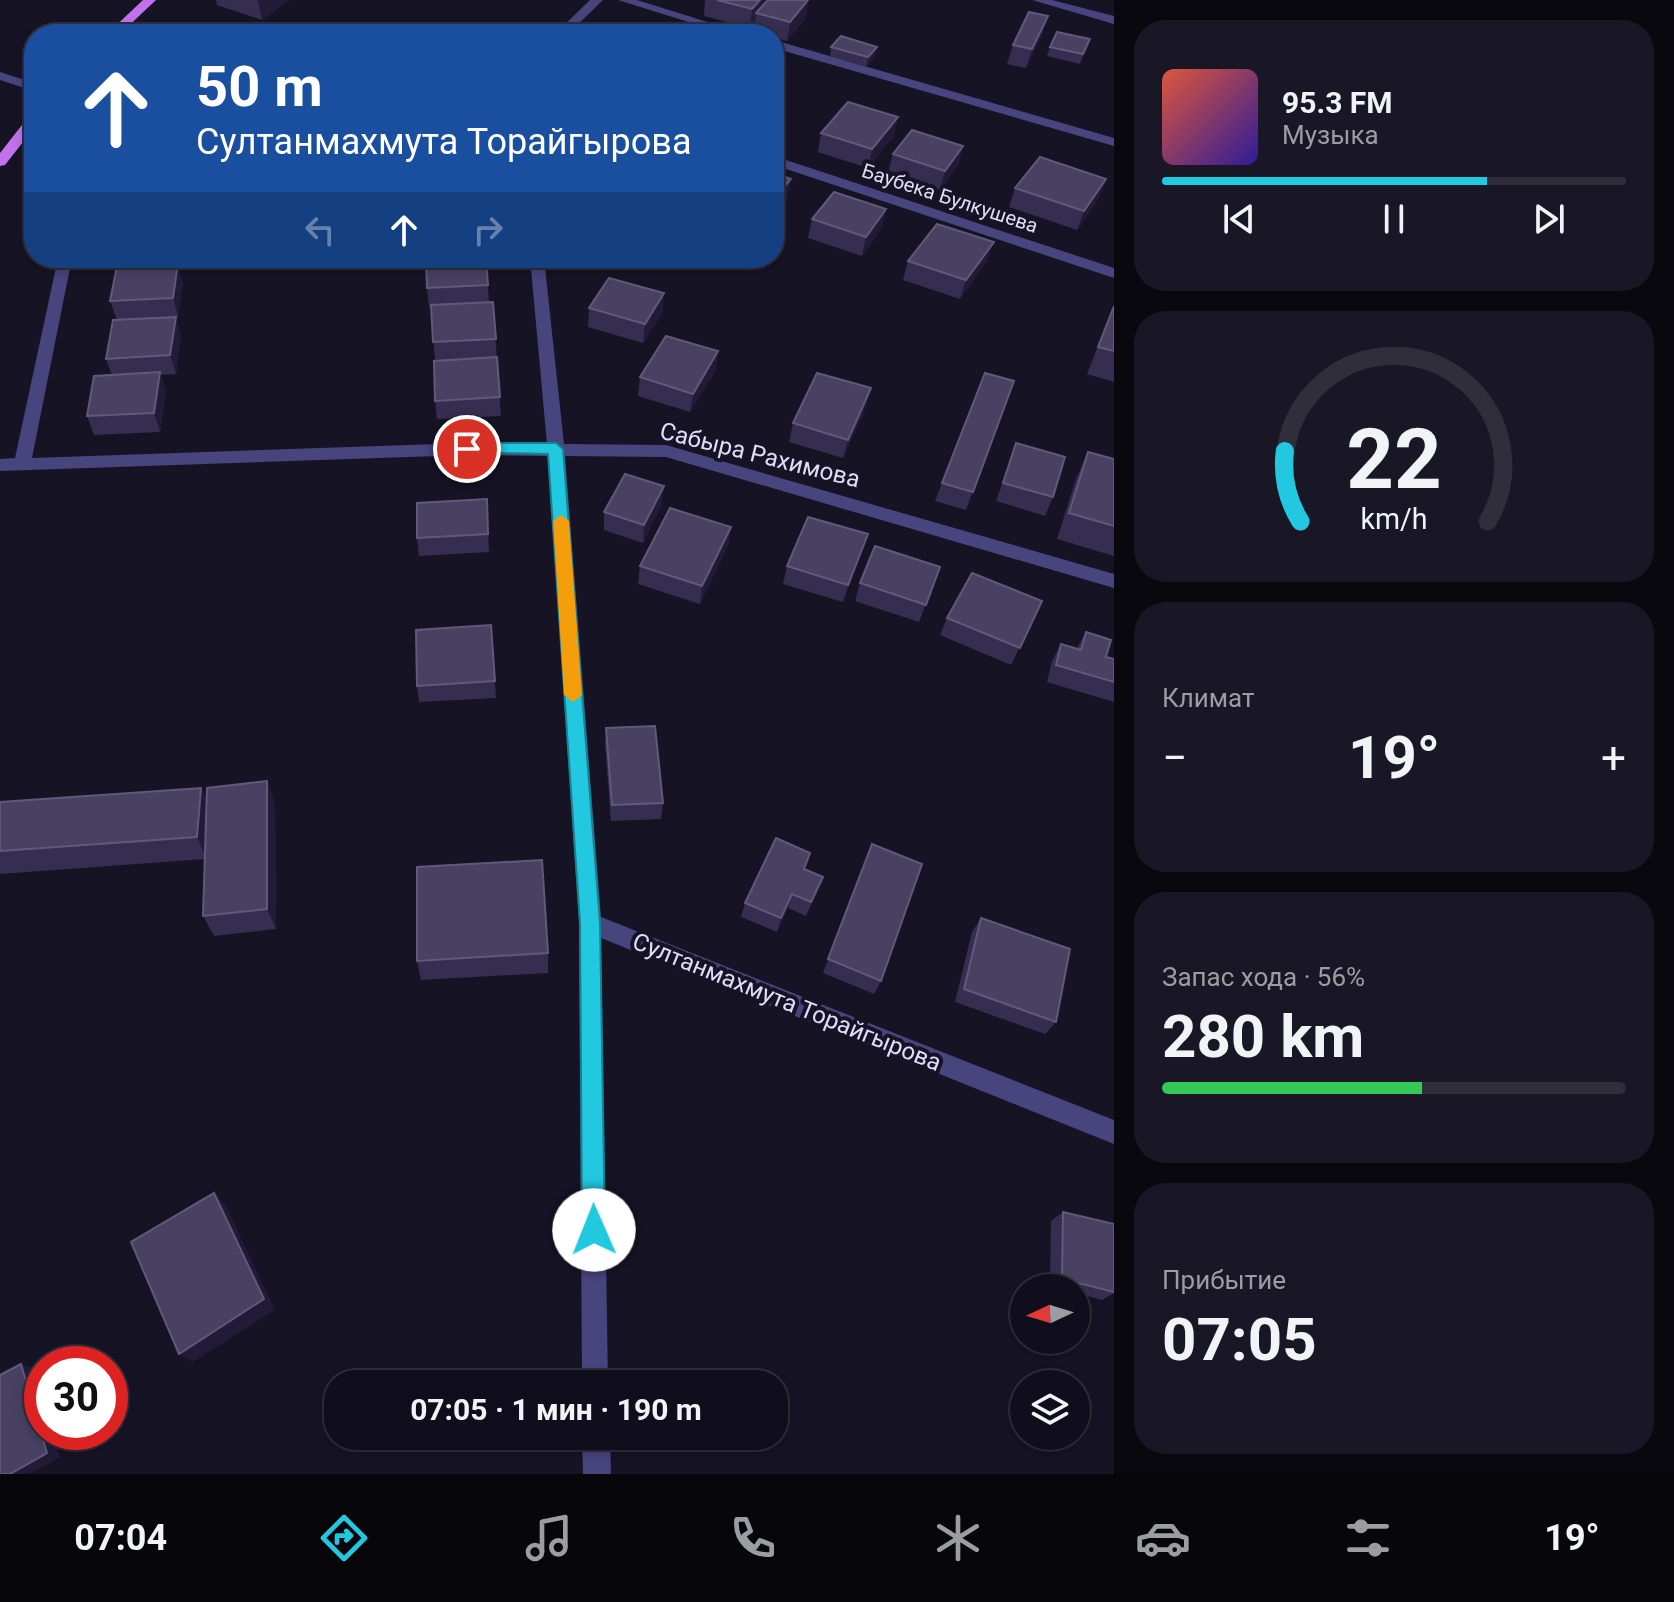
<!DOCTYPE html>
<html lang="ru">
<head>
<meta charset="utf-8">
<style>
	body { margin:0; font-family:Roboto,sans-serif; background:#191725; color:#f1f3f6; height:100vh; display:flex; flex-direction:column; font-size:30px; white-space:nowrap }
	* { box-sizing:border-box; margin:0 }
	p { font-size:26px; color:#9c9ca3 }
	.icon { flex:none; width:44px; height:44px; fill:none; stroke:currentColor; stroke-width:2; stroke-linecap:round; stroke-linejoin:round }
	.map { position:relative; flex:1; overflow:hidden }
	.drawer { display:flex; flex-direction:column; gap:20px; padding:20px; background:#09080f; width:560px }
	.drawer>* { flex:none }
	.guide { position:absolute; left:24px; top:24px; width:760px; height:244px; border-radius:32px; box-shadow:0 4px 12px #0003,0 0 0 2px #302e3b; background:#1a4fa0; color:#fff; overflow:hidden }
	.needle { width:52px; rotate:266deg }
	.tools { position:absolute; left:1010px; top:1274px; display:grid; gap:16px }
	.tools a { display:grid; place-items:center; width:80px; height:80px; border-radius:50%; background:#100e1c; box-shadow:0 4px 12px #0003,0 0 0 2px #302e3b; font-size:40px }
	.speed { position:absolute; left:24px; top:1346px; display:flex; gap:16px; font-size:40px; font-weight:700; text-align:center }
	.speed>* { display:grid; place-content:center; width:104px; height:104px; border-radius:50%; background:#100e1c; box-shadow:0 4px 12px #0003,0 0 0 2px #302e3b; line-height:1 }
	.speed .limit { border:12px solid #d22; background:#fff; color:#111 }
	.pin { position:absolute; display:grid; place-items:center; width:68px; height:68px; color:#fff; margin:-34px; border:4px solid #fff; border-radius:50%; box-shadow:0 2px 8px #0007 }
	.me { position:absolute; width:88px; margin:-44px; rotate:359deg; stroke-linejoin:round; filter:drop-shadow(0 0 6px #0008) }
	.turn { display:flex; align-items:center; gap:28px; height:168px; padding:0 40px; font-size:36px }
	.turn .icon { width:104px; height:104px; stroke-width:2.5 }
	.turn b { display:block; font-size:56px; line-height:68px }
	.lanes { display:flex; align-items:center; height:76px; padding:0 40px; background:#0003; justify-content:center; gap:40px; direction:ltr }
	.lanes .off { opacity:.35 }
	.big { font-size:60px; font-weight:700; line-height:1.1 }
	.drawer .widget { flex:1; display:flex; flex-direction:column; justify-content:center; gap:12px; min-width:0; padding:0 28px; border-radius:32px; background:#191725 }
	.drawer .dial { align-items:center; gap:0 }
	.dial svg { height:208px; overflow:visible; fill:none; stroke:#302e3b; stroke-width:7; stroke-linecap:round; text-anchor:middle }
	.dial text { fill:#f1f3f6; stroke:none }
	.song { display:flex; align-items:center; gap:24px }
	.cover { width:96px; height:96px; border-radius:12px; background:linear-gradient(135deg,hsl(10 70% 55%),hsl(250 70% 35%)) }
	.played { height:8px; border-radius:4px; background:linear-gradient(90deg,#22c8e0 70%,#302e3b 70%) }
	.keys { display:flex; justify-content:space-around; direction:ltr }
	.heat { display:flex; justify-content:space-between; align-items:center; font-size:44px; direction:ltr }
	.charge { height:12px; border-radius:6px; background:linear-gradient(90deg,#34c759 56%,#302e3b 0) }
	.trip { position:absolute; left:324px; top:1370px; width:464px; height:80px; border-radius:32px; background:#100e1c; box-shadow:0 4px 12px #0003,0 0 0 2px #302e3b; font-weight:700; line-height:80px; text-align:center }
	.tab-bar { display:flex; height:128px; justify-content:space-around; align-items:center; background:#06060b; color:#9c9ca3 }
	.tab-bar .icon { width:56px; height:56px }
	.tab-bar .selected { color:#22c8e0 }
	.tab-bar b { font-size:36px; color:#f1f3f6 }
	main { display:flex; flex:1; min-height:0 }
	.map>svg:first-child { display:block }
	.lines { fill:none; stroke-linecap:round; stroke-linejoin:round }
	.minor { fill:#48447e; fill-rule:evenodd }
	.major { fill:#c171eb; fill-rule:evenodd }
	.wall { fill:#362e50 }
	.shaded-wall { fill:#211b37 }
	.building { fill:#484162; stroke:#60597a; stroke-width:2 }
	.route { fill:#22c8e0; stroke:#168292; stroke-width:2 }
	.slow { fill:#f59e0b }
	.labels { text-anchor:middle; stroke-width:8; stroke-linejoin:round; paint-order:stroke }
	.far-street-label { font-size:20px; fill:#e0dcfa; stroke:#161325 }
	.street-label { font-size:24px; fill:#e0dcfa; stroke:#161325 }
</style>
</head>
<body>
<main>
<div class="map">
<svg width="1114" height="1474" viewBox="0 0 1114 1474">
	<rect width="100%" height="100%" fill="#161325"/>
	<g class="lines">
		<path class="minor" d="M590,0H603L568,34H555Z
			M618,0H637L746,34H727Z
			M1032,0H1052L1114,16V24Z
			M774,40L1114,138V146L774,48Z
			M0,72L34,83V91L0,80Z
			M774,156L1114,268V278L774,165Z
			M58,258H72L32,458L467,443L547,444L530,258H544L564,444L666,445L1114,574V588L666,457L565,456L601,917L1114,1120V1144L601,938L608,1384H582L579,923L548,456L467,455L0,471V459L15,458Z
			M582,1436H610L611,1474H583Z"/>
		<path class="major" d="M143,0H156L120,34H107Z
			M34,115V128L5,165L0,166V153L29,116Z"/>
	</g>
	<path class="wall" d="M216,0H290L262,20L217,5Z
		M705,0H808L806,18L787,41L774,37V34H761L753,32L755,21L750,28L704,16Z
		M1048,16L1042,35L1026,68L1007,64L1013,45Z
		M1090,39L1080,64L1047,56L1050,47Z
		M831,47L875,56L866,67L830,56Z
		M821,133L894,136L868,168L818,152Z
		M963,146L958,165L940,190L888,173L893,154Z
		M1106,179L1099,198L1077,230L1009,207L1015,188Z
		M812,219L882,228L862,256L808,238Z
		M486,258L489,302H493L501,416L437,419L435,401V361L431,307H429L427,288Z
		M908,261H987L960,299L903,280Z
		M183,282L178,317L137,319L181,336L176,374L160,375L166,391L160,432L94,435L87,416L112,375L106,359L117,320L110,301Z
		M1114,305V382L1087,374Z
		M589,308L663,312L643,343L588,327Z
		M716,370L690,412L638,396L640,377Z
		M1014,381L966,510L935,501L942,483Z
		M866,407L843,458L789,442L793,423Z
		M1016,443L1053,497L1045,516L996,501Z
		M1088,452L1114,459V556L1057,539L1076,479Z
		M487,499L489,552L419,556L417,538Z
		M662,504L643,543L604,530V512Z
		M731,527L728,545L700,604L638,584L640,566Z
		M868,534L862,552L843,602L783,584L787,566Z
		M940,567L919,622L855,601L860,583Z
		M1042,601L1011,665L940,635L947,618Z
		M491,625L496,698L419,702L417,686Z
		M1086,632L1106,657L1114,659V702L1047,682L1052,661L1061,644L1077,648Z
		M606,728L663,803L661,819L611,821L605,744Z
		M267,781L275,804L276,929L214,936L203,916L205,859L0,874V802L201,788L207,801Z
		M872,844L881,981L874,994L823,973Z
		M805,869L817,892L806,916L788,908L777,932L741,917L745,903Z
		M981,918L1056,1022L1045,1034L955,1002L972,932Z
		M548,953V973L421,980L417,961Z
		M1063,1212L1114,1224V1293L1102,1300L1076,1293V1288L1050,1287L1051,1221Z"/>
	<path class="shaded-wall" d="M258,0H290L262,20Z
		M760,0H770L756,13L755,21L750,28L752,9Z
		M808,0L806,18L787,41L790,22Z
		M1048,16L1042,35L1026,68L1032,49Z
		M877,47L875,56L866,67L868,57Z
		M898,117L894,136L868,168L872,149Z
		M963,146L958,165L940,190L945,171Z
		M791,179L788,198L774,214V199Z
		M1106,179L1099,198L1077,230L1084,211Z
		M886,209L882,228L862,256L866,237Z
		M994,242L987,261L960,299L966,280Z
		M178,263L183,282L178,317L173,298Z
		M664,293L663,312L643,343L645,324Z
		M176,317L181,336L176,374L170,355Z
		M718,351L716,370L690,412L693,394Z
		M160,372L166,391L160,432L154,413Z
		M871,388L866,407L843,458L848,440Z
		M664,486L662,504L643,543L644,525Z
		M731,527L728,545L700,604L702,586Z
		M868,534L862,552L843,602L848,585Z
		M267,781L275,804L276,929L267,909Z
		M201,788L211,811L207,859L197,837Z
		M792,894L788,908L777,932L781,918Z
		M214,1193L226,1206L275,1310L193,1362L179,1354Z
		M21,1364L35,1369L42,1394V1432H53L60,1457L30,1474H10Z"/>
	<path class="building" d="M717,0H760L752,9Z
		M768,0H808L790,22L756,13Z
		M1029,12L1048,16L1032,49L1013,45Z
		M1057,32L1090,39L1083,54L1050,47Z
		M841,36L877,47L868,57L831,47Z
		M848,102L898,117L872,149L821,133Z
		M912,130L963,146L945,171L893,154Z
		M1040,157L1106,179L1084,211L1015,188Z
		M774,173L791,179L774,199Z
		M834,192L886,209L866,237L812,219Z
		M937,224L994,242L966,280L908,261Z
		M426,258H486L488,285L427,288Z
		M178,263L173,298L110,301L117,266Z
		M609,278L664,293L645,324L589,308Z
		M493,302L496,339L433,342L431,305Z
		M1114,306V351L1098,347Z
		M176,317L170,355L106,359L113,320Z
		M666,336L718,351L693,394L640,377Z
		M497,357L500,397L435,401L434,361Z
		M160,372L154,413L87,416L94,376Z
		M817,373L871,388L848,440L793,423Z
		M985,373L1014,381L973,492L942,483Z
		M1016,443L1065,457L1053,497L1003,483Z
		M1088,452L1114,459V526L1069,513Z
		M625,474L664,486L644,525L604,512Z
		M487,499L488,534L417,538V503Z
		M670,508L731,527L702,586L640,566Z
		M808,517L868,534L848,585L787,566Z
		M875,546L940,567L926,605L860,583Z
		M972,573L1042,601L1020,648L947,618Z
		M491,625L495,681L417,686L416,630Z
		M1086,632L1111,640L1106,657L1114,659V682L1056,665L1061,644L1081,650Z
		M655,726L663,803L612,805L606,728Z
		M267,781V909L203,916L207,788Z
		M201,788L197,837L0,851V802Z
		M776,838L810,853L804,869L823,877L811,902L792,894L781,918L745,903Z
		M872,844L922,864L881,981L828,959Z
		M542,860L548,953L417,961V867Z
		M981,918L1070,949L1056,1022L964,989Z
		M214,1193L264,1299L179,1354L131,1242Z
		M1063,1212L1114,1224V1292L1062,1279Z
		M21,1364L47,1453L10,1474H0V1375Z"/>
	<path class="route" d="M467,443H556L563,449L600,923L605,1230L602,1239L594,1242L585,1239L582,1230L580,923L548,454L461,452L459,449Z"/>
	<path class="slow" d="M561,515L569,521L582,695L573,702L564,695L553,521Z"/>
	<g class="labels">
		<g class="far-street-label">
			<text transform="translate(950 198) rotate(18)" y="7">Баубека Булкушева</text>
		</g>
		<g class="street-label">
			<text transform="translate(760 455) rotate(14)" y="8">Сабыра Рахимова</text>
			<text transform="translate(787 1002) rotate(22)" y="8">Султанмахмута Торайгырова</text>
		</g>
	</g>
</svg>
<div class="tools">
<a><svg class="needle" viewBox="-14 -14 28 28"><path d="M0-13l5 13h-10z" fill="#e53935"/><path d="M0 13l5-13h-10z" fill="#9c9ca3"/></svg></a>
<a><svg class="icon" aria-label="layers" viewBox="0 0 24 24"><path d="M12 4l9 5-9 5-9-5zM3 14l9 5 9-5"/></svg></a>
</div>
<div class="speed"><div class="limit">30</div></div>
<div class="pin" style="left:467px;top:449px;background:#d93025"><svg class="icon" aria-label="arrive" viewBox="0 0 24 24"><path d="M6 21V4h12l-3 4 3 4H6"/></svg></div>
<svg class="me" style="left:594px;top:1230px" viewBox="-20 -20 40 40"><circle r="19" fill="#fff"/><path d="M0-13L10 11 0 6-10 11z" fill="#22c8e0"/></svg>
<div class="trip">07:05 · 1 мин · 190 m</div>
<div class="guide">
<div class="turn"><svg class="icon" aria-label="ahead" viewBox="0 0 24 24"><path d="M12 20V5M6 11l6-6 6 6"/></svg><div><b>50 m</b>Султанмахмута Торайгырова</div></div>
<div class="lanes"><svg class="icon off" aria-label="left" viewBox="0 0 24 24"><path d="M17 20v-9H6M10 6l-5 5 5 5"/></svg><svg class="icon" aria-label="ahead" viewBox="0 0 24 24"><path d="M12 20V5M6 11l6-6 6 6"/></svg><svg class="icon off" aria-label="right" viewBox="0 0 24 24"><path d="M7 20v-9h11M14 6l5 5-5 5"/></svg></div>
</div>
</div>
<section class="drawer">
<div class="widget">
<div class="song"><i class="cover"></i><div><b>95.3 FM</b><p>Музыка</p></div></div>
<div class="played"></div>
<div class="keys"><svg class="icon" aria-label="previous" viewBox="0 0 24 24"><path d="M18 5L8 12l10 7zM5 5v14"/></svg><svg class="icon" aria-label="pause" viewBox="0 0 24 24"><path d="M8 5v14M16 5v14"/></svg><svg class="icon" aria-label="next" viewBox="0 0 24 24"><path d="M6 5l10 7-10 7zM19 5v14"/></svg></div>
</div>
<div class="widget dial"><svg viewBox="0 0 100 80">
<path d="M14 69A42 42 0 1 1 86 69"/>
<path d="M14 69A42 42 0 0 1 8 42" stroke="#22c8e0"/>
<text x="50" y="56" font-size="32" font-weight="700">22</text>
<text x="50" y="72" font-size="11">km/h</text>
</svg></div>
<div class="widget"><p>Климат</p>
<div class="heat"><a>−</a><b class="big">19°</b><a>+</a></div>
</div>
<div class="widget"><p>Запас хода · 56%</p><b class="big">280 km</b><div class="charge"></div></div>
<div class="widget"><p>Прибытие</p><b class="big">07:05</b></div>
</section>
</main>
<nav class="tab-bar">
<b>07:04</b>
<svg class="icon selected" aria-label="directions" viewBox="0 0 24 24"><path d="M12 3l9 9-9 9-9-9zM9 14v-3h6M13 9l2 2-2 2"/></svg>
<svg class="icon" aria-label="music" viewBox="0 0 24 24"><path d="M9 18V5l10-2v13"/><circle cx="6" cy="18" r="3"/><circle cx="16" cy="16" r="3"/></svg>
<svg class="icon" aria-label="phone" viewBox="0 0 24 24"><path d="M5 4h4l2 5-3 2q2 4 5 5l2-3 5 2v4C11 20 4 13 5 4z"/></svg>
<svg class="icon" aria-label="climate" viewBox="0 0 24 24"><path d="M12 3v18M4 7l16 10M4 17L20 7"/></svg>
<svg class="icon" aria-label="car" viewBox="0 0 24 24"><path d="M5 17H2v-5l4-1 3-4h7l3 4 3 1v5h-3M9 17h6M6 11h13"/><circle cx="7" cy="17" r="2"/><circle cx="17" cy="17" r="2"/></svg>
<svg class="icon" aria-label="filters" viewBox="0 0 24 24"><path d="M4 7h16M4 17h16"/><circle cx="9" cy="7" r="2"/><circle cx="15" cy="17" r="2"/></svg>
<b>19°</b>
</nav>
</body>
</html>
